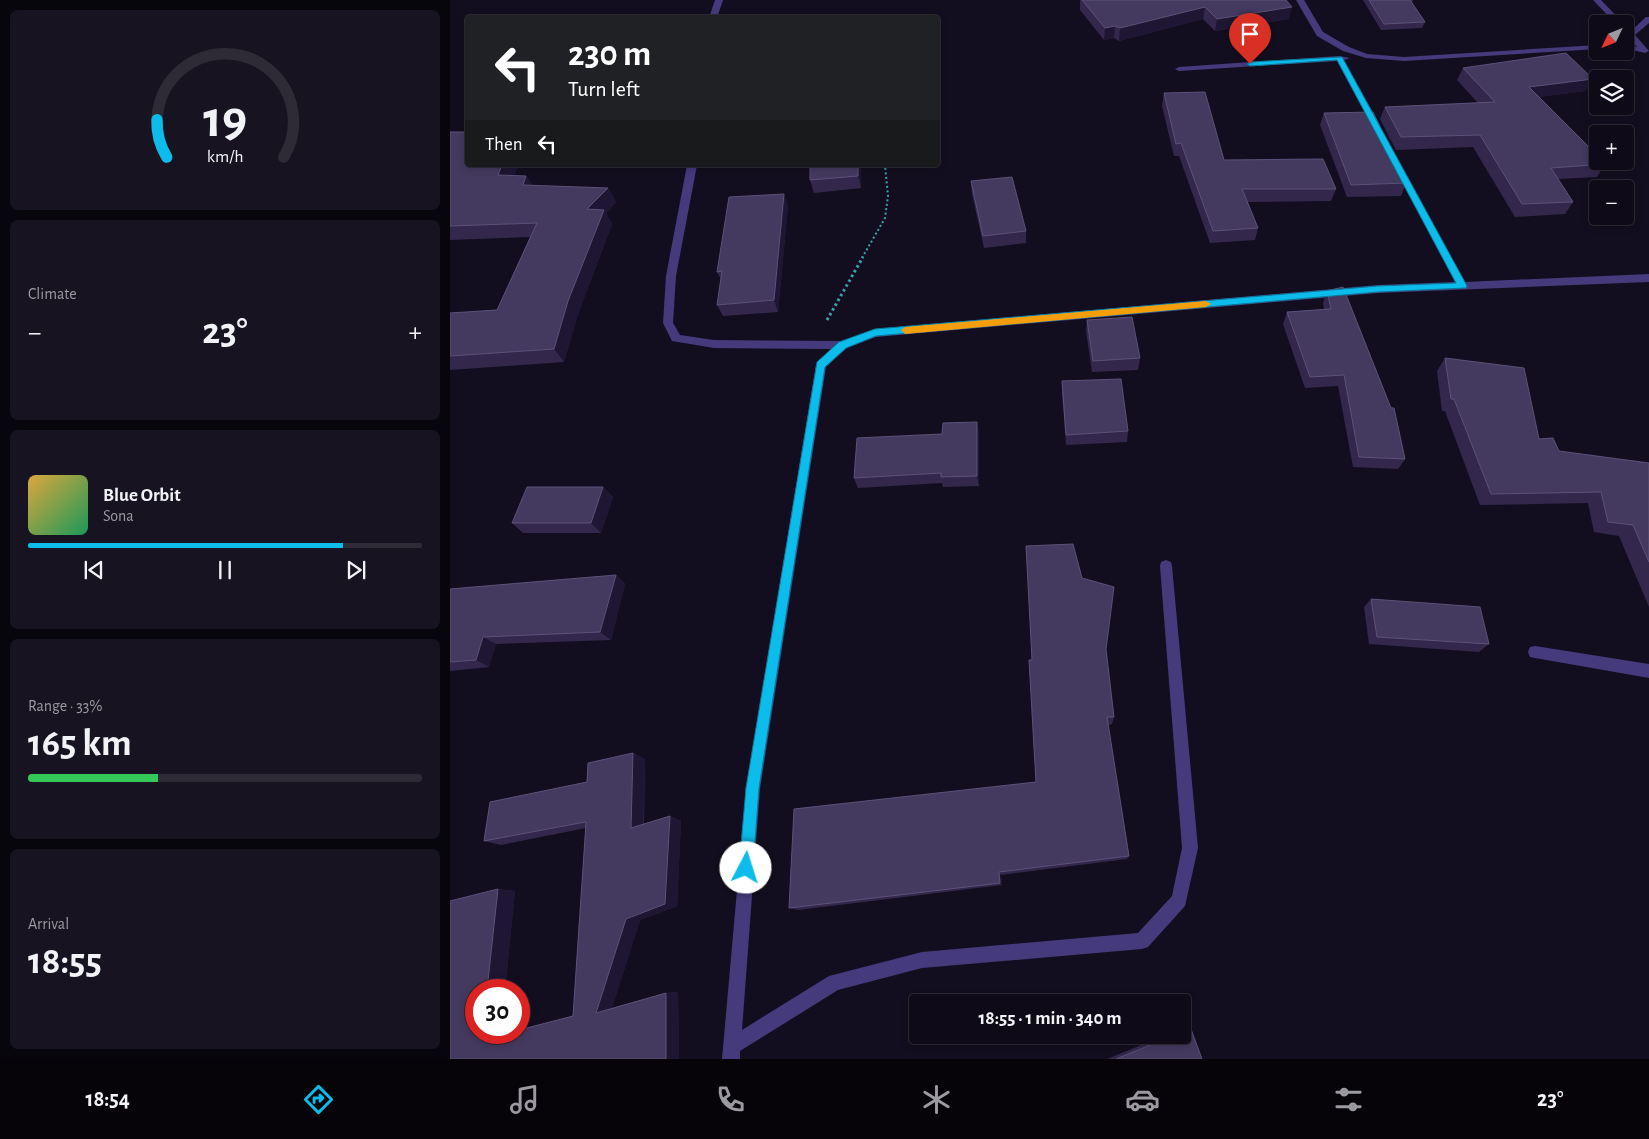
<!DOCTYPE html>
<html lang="en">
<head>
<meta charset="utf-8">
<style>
	body { margin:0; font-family:"Alegreya Sans",sans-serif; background:#171320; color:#f1f3f6; height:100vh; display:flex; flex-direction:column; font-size:19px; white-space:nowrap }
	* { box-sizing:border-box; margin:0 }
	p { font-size:16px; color:#9b9aa1 }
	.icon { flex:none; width:28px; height:28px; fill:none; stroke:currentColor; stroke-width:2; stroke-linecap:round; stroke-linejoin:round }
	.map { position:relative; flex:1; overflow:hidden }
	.drawer { display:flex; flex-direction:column; gap:10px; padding:10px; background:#08060d; width:450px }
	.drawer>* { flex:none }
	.top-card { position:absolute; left:15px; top:15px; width:475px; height:152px; border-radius:5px; box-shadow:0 2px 8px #0003,0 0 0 1px #2e2b36; background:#202124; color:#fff; overflow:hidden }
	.needle { width:32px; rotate:227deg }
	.fabs { position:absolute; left:1139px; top:15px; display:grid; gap:10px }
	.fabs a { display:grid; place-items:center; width:45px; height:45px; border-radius:5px; background:#0e0a17; box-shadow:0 2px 8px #0003,0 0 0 1px #2e2b36; font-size:25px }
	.speed { position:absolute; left:15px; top:979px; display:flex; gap:10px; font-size:25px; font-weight:700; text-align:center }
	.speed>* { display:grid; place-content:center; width:65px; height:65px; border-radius:50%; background:#0e0a17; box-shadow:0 2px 8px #0003,0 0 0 1px #2e2b36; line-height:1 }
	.speed .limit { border:8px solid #d22; background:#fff; color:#111 }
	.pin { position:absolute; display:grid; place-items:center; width:42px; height:42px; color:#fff; margin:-51px -21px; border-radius:50% 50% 50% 0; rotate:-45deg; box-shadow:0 0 5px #0007 }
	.pin .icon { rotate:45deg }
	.me { position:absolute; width:55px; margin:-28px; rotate:5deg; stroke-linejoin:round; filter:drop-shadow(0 0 4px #0008) }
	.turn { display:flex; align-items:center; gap:18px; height:105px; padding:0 20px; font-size:22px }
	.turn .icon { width:65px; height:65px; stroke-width:2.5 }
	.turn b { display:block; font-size:35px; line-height:42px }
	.then { display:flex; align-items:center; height:48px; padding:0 20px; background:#0003; gap:10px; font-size:19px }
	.big { font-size:38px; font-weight:700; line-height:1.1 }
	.drawer .tile { flex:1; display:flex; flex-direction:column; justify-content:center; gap:8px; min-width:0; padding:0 18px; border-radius:8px; background:#171320 }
	.drawer .dial { align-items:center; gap:0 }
	.dial svg { height:130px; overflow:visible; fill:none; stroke:#2e2b36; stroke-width:7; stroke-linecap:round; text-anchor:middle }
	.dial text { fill:#f1f3f6; stroke:none }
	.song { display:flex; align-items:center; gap:15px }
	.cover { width:60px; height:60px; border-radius:8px; background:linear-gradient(135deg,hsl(40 70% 55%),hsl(150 70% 35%)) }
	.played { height:5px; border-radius:2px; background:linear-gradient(90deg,#0cbceb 80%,#2e2b36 80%) }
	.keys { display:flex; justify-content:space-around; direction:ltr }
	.heat { display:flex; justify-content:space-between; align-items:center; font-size:28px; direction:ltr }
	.charge { height:8px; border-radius:4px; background:linear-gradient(90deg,#34c759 33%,#2e2b36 0) }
	.trip { position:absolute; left:459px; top:994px; width:282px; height:50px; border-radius:5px; background:#0e0a17; box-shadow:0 2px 8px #0003,0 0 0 1px #2e2b36; font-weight:700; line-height:50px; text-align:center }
	.tab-bar { display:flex; height:80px; justify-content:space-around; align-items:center; background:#060409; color:#9b9aa1 }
	.tab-bar .icon { width:35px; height:35px }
	.tab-bar .active { color:#0cbceb }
	.tab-bar b { font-size:22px; color:#f1f3f6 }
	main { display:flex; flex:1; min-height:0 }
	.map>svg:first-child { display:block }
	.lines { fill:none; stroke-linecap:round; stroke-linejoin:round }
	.path-far1 { stroke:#34a5ab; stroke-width:2; stroke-dasharray:2 2.5; stroke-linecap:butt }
	.path { stroke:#34a5ab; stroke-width:3; stroke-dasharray:2.5 3; stroke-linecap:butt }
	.minor { fill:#453b7c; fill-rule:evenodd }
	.wall { fill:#33284c }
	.shaded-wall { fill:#1e1632 }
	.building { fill:#443a5f; stroke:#5c5178 }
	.route { fill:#0cbceb; stroke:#087a99 }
	.slow { fill:#f59e0b }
</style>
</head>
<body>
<main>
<section class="drawer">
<div class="tile dial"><svg viewBox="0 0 100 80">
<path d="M14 69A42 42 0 1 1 86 69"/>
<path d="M14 69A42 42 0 0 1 8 46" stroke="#0cbceb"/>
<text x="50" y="56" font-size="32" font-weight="700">19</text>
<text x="50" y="72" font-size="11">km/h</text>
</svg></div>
<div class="tile"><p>Climate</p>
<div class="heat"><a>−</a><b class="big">23°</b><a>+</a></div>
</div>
<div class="tile">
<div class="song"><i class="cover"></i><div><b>Blue Orbit</b><p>Sona</p></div></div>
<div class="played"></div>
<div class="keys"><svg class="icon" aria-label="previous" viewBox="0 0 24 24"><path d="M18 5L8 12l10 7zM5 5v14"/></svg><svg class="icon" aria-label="pause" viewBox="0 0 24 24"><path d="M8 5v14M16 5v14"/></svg><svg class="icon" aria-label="next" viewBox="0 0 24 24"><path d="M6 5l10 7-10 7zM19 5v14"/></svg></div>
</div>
<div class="tile"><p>Range · 33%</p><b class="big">165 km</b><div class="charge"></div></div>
<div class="tile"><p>Arrival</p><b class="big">18:55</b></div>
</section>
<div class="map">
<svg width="1199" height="1059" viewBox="0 0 1199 1059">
	<rect width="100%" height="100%" fill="#130e1f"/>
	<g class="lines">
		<path class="path-far1" d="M412,258L435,218L438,196L435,165"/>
		<path class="path" d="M377,320L413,257"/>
		<path class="minor" d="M265,0H273L267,18H259Z
			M846,0H854L873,32L899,47L917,54L954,57L1148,45V49L954,61L916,58L893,51L867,36Z
			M1143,0H1151L1174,24H1166Z
			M1196,17H1199V23L1185,35L1199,51L1195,53L1175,48V44L1187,47L1175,34V27L1181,31Z
			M889,56L900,58L894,60L930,125L929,127L922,125L887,61L729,71L725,69L729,67Z
			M946,160L950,163L1015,282L1199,274V282L928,293L426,337L397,348L376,367L310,789L292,1030L379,976L472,952L688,933L722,896L732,848L710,566L711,562L716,560L721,562L722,566L748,848L735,906L698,947L692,949L472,968L388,990L290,1051V1059H272L296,789L366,365L382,349L264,348L222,341L213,323L216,276L237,165H247L226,276L223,323L230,335L264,340L392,341L425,329L928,285L1005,282L942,163Z
			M1085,646L1199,664V678L1085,658L1080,657L1078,652L1080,647Z"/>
	</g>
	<path class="wall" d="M630,0H836L839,19L765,31L753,19L669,41L664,38L654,40L630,10Z
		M913,0H963L962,3L975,22L972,28L931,30Z
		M1013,68L1143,79L1135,91L1089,97L1155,164L1147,177L1108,179L1123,202L1115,214L1065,217L1023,147L946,150L930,119L935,107L1028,103L1007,80Z
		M714,93L774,160L886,189L881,201L798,202L808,228L805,240L760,243L729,156H724L712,106Z
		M874,113L956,183L951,196L897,197L870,125Z
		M0,132L18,165H69L64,175L76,176L83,186L158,188L166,202L156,213L162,224L128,314L114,362L0,370V313L47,310L80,237L0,240Z
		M360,165H411V188L364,193L360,180Z
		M521,181L576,231V243L534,248L522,194Z
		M334,194L338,206L328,312L273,316L267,305L271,279L267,272Z
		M877,291L955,459L948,469L903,467L888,386L855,388L833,324L837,312L874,309L873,303Z
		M637,320L690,358L688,370L642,372L636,331Z
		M995,358L1089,439L1109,451L1199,463V607L1169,536L1144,532L1138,503L1030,505L995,411H992L987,371Z
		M612,381L678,431L677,442L616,445L612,393Z
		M529,432V486L493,487L492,483L408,488L404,478Z
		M153,487L163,497L151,533H73L62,523Z
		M166,575L175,584L161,640L46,644L39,667L0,671V589Z
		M632,578L656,649L664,717L662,724L658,725L679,856L677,859L551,875L552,885L348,910L339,908L586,782L582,660Z
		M921,599L1039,644L1029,652L919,644L914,607Z
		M183,753L195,759L194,824L220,816L231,821L227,906L190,920L162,1008L216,993L228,992L229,1059H0V901L48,889L65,891L55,990H26V1032H51L50,1035L59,1032H69V1030L123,1016L136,828L51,845L34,841L40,802L137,782L138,763Z
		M737,1027L741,1029L752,1059H657L716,1035H732V1028Z"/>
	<path class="shaded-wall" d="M755,7L753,19L669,41L670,28Z
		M842,7L839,19L765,31L767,19Z
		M665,26L664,38L654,40L655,28Z
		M1143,79L1135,91L1072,99L1079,87Z
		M52,165H69L58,189L48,175Z
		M408,165H411V188L408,176Z
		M76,176L86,190L73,185Z
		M158,188L166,202L156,213L162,224L128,314L114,362L104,349L137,209Z
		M334,194L338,206L328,312L324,300Z
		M527,422L529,432V486L527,476Z
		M153,487L163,497L151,533L141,523Z
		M166,575L175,584L161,640L150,632Z
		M33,637L46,644L39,667L26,660Z
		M183,753L195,759L193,832L181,828Z
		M220,816L231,821L227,906L190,920L161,1011L146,1013L176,919Z
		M549,872L551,875L552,885L550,883Z
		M48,889L65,891L55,990H37Z
		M228,992L229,1059H216V993Z
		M32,1032H51L50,1037L31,1040Z"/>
	<path class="building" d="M632,0H836L842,7L767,19L755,7L670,28L665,26L655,28Z
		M919,0H960L975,22L934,24Z
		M1116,53L1143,79L1079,87L1148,156V161H1152L1155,164L1101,168L1123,202L1072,204L1030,135L951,137L935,107L1045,102L1013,68Z
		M755,92L774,160L873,159L886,189H792L808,228L763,231L731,143L726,144L714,93Z
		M923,112L956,183L901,185L874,113Z
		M0,132H18L17,135H18V165H52L48,175L76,176L73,185L158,188L137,209L154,210L118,301L104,349L0,356V313L47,310L87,223L0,226Z
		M360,165H408V176L360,180Z
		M562,177L576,231L533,236L521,181Z
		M334,194L324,300L267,305L272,271L267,272L279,197Z
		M893,287L941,408H944L955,459L909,457L894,375L860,377L837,312L881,309L877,291Z
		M682,317L690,358L643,361L637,320Z
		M995,358L1074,368L1089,439L1103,438L1109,451L1199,463V562L1183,525L1158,522L1151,492L1041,494L1004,399H1001Z
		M671,379L678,431L616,435L612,381Z
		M527,422V476L491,477V473L404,478L407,438L492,434L493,423Z
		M77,487H153L141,523H62Z
		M623,544L632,578L664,587L656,649L664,717H657L679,856L549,872L550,883L339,908L344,809L586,782L579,660H582L576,546Z
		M166,575L150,632L33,637L26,660L0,662V589Z
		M921,599L1030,607L1039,644L927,637Z
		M183,753L181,828L220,816L215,904L176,919L146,1013L216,993V1059H0V901L48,889L37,990H26V1032H32L31,1040L59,1032H69V1030L123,1016L136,823L135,822L34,841L40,802L137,782L138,763Z
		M741,1029L752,1059H666L725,1035H732V1032Z"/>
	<path class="route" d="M892,57L1017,286L1016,288L928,292L426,336L396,348L375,367L309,788L303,868L301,873L296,875L291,873L289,868L296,788L367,362L389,342L425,329L928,286L1006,283L887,60L800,66L797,64L800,62Z"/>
	<path class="slow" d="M756,301L761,304L756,307L455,334L451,330L455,327Z"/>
</svg>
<div class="fabs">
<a><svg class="needle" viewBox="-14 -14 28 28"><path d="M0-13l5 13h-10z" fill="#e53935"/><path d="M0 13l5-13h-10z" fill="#9b9aa1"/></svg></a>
<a><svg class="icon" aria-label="layers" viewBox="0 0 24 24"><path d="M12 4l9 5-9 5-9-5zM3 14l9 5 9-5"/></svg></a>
<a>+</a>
<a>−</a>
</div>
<div class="speed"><div class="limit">30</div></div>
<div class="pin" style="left:800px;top:64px;background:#d93025"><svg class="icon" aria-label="arrive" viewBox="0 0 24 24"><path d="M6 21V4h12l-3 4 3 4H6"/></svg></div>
<svg class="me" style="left:296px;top:868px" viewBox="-20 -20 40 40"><circle r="19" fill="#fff"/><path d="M0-13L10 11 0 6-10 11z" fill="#0cbceb"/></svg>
<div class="trip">18:55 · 1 min · 340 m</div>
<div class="top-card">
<div class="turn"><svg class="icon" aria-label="left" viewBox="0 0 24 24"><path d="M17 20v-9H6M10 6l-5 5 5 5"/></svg><div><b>230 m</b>Turn left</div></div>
<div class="then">Then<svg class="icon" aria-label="left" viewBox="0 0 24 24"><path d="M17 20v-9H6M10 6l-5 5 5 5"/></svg></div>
</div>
</div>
</main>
<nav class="tab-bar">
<b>18:54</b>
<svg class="icon active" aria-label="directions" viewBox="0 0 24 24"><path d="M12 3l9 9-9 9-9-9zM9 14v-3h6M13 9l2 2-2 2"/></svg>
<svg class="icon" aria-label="music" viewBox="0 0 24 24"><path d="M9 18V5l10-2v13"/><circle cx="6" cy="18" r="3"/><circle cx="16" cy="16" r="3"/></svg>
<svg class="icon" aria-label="phone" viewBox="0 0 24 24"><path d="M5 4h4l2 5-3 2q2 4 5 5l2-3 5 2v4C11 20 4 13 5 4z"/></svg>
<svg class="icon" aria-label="climate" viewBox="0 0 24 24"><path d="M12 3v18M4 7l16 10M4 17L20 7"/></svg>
<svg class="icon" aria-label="car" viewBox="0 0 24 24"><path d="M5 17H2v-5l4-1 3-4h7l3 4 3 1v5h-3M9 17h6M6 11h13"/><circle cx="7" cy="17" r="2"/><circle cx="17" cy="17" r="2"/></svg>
<svg class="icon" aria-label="filters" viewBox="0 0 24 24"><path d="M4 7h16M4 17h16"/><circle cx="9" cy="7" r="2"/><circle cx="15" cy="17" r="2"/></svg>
<b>23°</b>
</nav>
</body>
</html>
